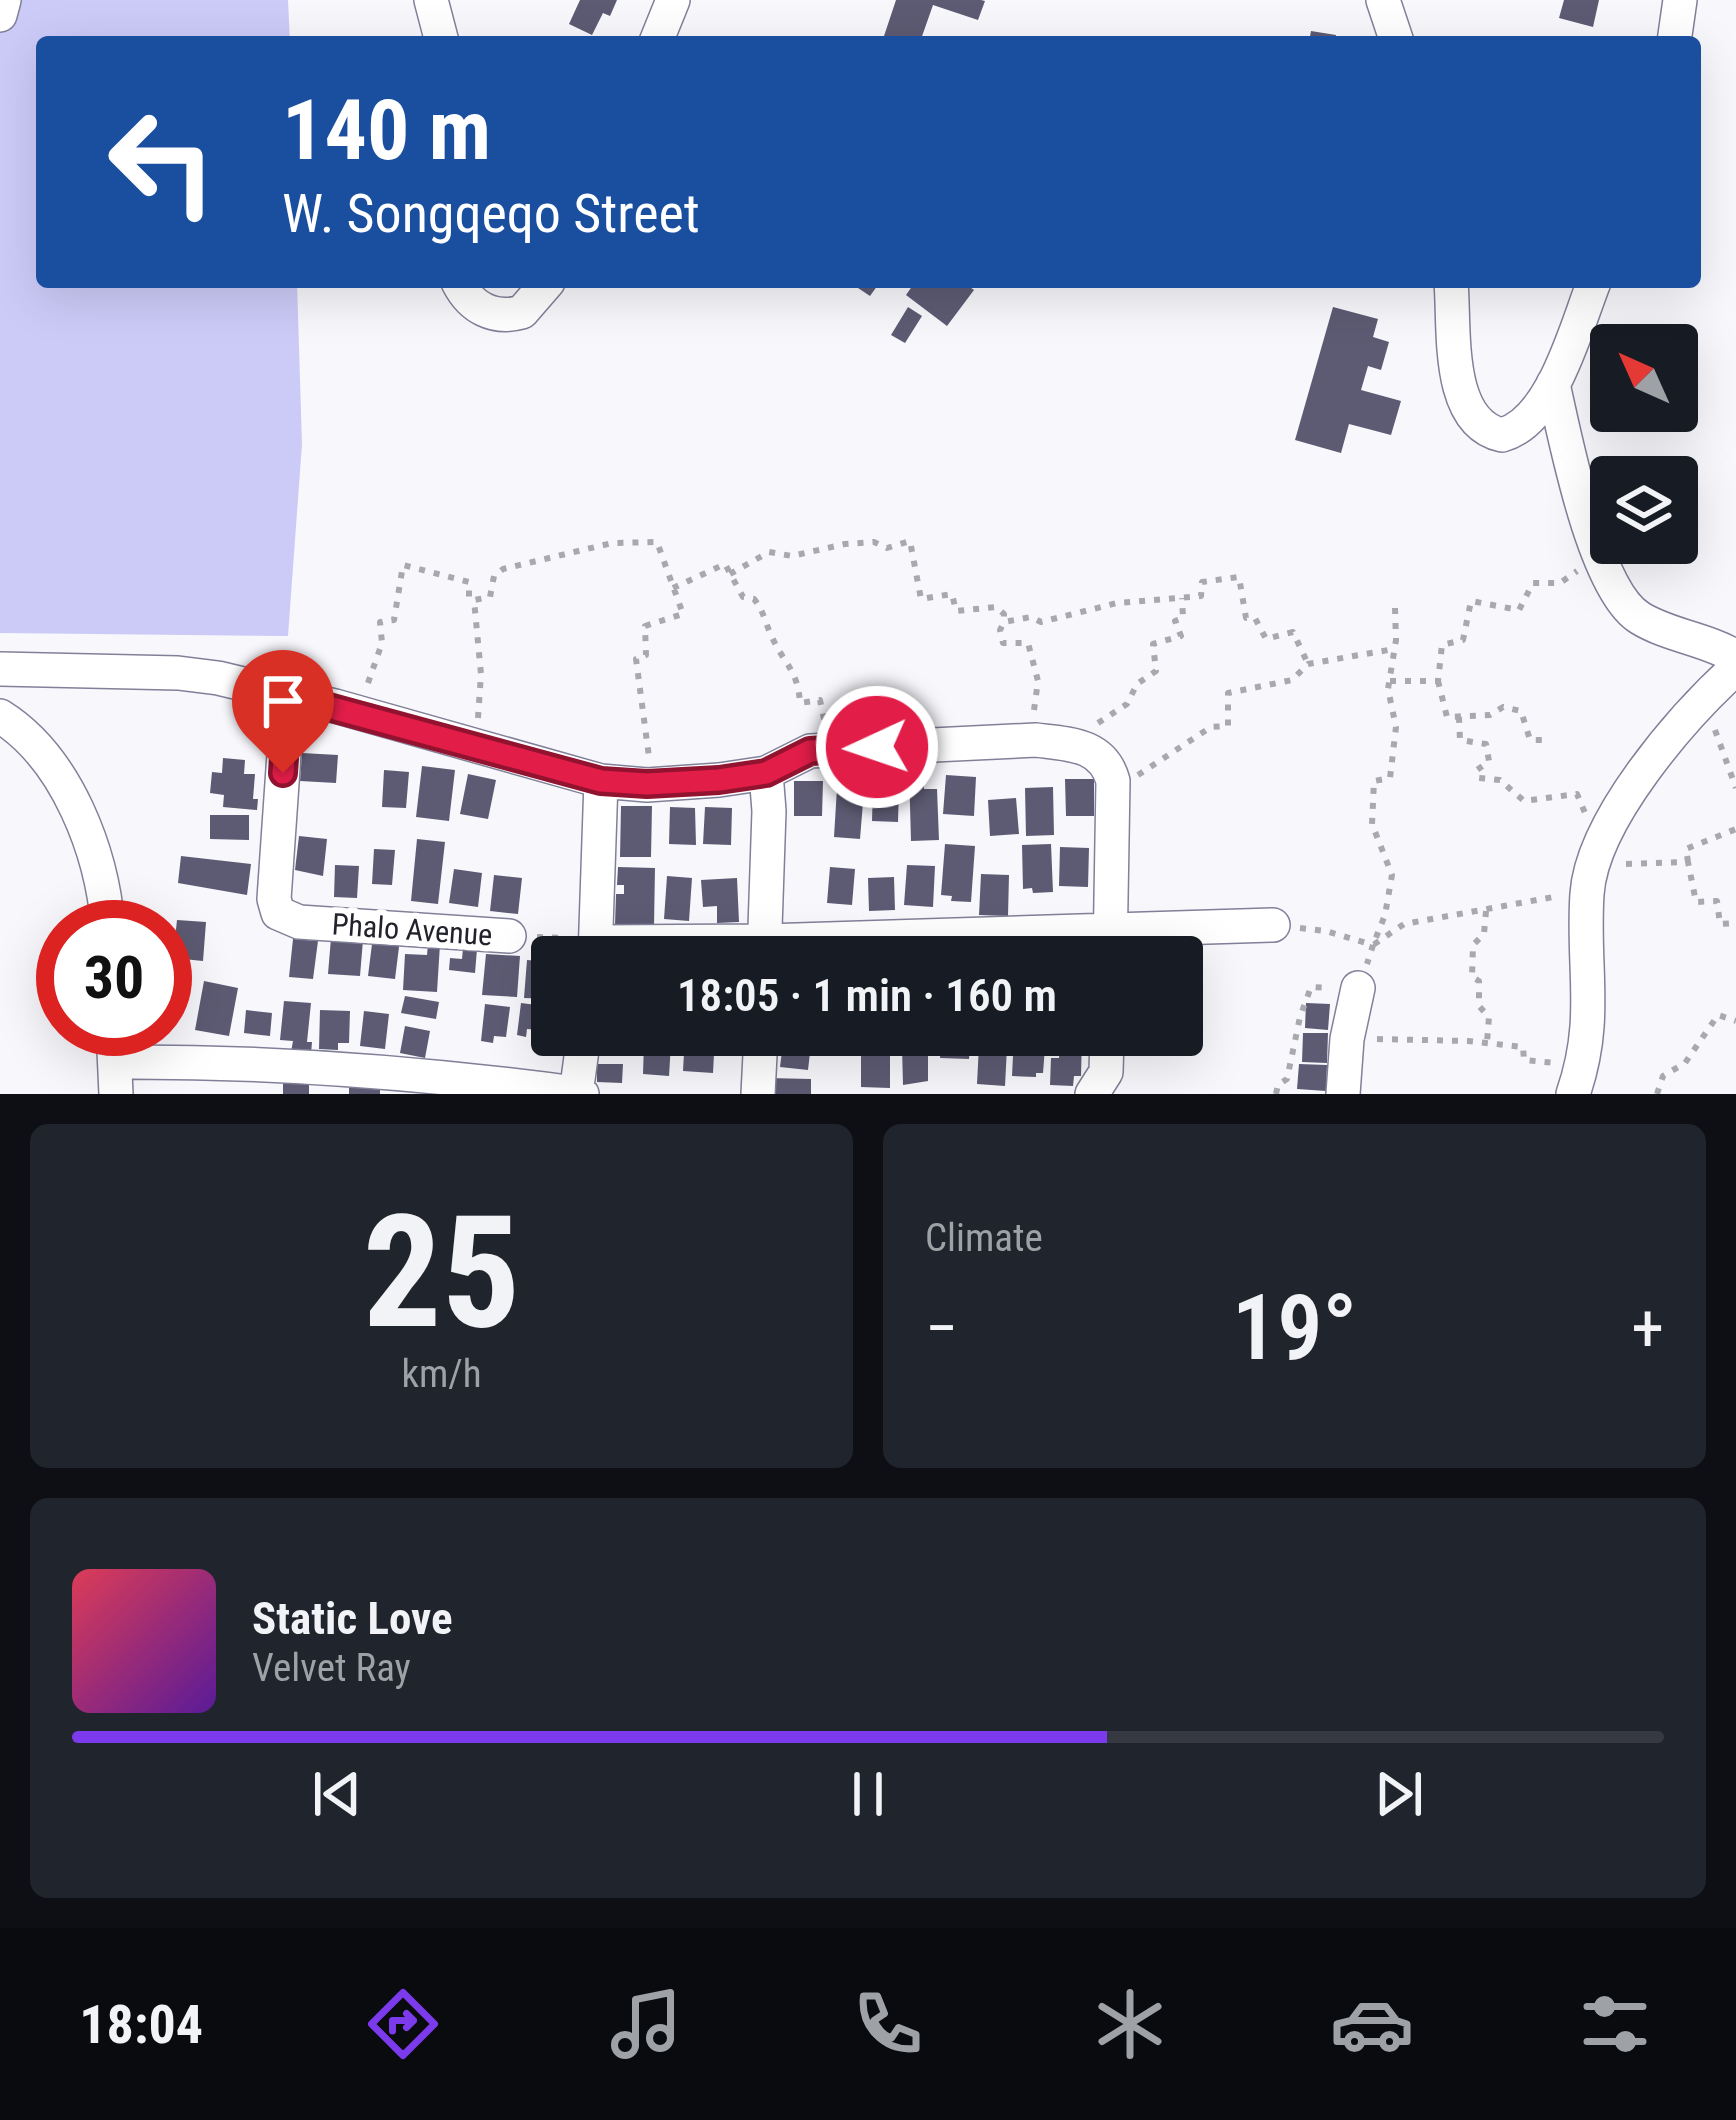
<!DOCTYPE html>
<html lang="en">
<head>
<meta charset="utf-8">
<style>
	body { margin:0; font-family:"Roboto Condensed",sans-serif; background:#20242c; color:#f1f3f6; height:100vh; display:flex; flex-direction:column; font-size:45px; white-space:nowrap }
	* { box-sizing:border-box; margin:0 }
	p { font-size:39px; color:#9ea1a6 }
	.icon { flex:none; width:66px; height:66px; fill:none; stroke:currentColor; stroke-width:2; stroke-linecap:round; stroke-linejoin:round }
	.map { position:relative; height:1094px; overflow:hidden }
	.details { display:flex; flex-direction:column; gap:30px; padding:30px; background:#0d0f14; flex:1 }
	.details>* { flex:none }
	.hud { position:absolute; left:36px; top:36px; width:1665px; height:252px; border-radius:12px; box-shadow:0 12px 48px #0002; background:#1a4fa0; color:#fff; overflow:hidden }
	.needle { width:78px; rotate:315deg }
	.controls { position:absolute; left:1590px; top:324px; display:grid; gap:24px }
	.controls a { display:grid; place-items:center; width:108px; height:108px; border-radius:12px; background:#171b24; box-shadow:0 12px 48px #0002; font-size:60px }
	.speed { position:absolute; left:36px; top:900px; display:flex; gap:24px; font-size:60px; font-weight:700; text-align:center }
	.speed>* { display:grid; place-content:center; width:156px; height:156px; border-radius:50%; background:#171b24; box-shadow:0 12px 48px #0002; line-height:1 }
	.speed .limit { border:18px solid #d22; background:#fff; color:#111 }
	.pin { position:absolute; display:grid; place-items:center; width:102px; height:102px; color:#fff; margin:-123px -51px; border-radius:50% 50% 50% 0; rotate:-45deg; box-shadow:0 0 12px #0007 }
	.pin .icon { rotate:45deg }
	.me { position:absolute; width:132px; margin:-66px; rotate:267deg; stroke-linejoin:round; filter:drop-shadow(0 0 9px #0008) }
	.turn { display:flex; align-items:center; gap:42px; height:252px; padding:0 48px; font-size:54px }
	.turn .icon { width:156px; height:156px; stroke-width:2.5 }
	.turn b { display:block; font-size:84px; line-height:102px }
	.big { font-size:90px; font-weight:600; line-height:1.1 }
	.details .widget { flex:1; display:flex; flex-direction:column; justify-content:center; gap:18px; min-width:0; padding:0 42px; border-radius:18px; background:#20242c }
	.details .dial { align-items:center; gap:0 }
	.dial b { font-size:156px; line-height:1 }
	.song { display:flex; align-items:center; gap:36px }
	.cover { width:144px; height:144px; border-radius:18px; background:linear-gradient(135deg,hsl(350 70% 55%),hsl(270 70% 35%)) }
	.played { height:12px; border-radius:6px; background:linear-gradient(90deg,#7c3aed 65%,#363941 65%) }
	.keys { display:flex; justify-content:space-around; direction:ltr }
	.heat { display:flex; justify-content:space-between; align-items:center; font-size:66px; direction:ltr }
	.details .tiles { flex:1; display:grid; gap:30px; grid-template-columns:1fr 1fr }
	.widget:last-child { grid-column:span 2 }
	.trip { position:absolute; left:531px; top:936px; width:672px; height:120px; border-radius:12px; background:#171b24; box-shadow:0 12px 48px #0002; font-weight:600; line-height:120px; text-align:center }
	.tabs { display:flex; height:192px; justify-content:space-around; align-items:center; background:#090b0e; color:#9ea1a6 }
	.tabs .icon { width:84px; height:84px }
	.tabs .selected { color:#7c3aed }
	.tabs b { font-size:54px; color:#f1f3f6 }
	.map>svg:first-child { display:block }
	.green { fill:#cccbf8 }
	.building { fill:#5c5b73 }
	.lines { fill:none; stroke-linecap:round; stroke-linejoin:round }
	.minor-casing { stroke:#818099; stroke-width:36 }
	.path { stroke:#a8a8af; stroke-width:6; stroke-dasharray:6 9; stroke-linecap:butt }
	.minor { stroke:#fff; stroke-width:33 }
	.route-casing { stroke:#92132f; stroke-width:30 }
	.route { stroke:#e11d48; stroke-width:21 }
	.labels { text-anchor:middle; stroke-width:12; stroke-linejoin:round; paint-order:stroke }
	.street-label { font-size:30px; fill:#22222c; stroke:#fff }
</style>
</head>
<body>
<div class="map">
<svg width="1736" height="1094" viewBox="0 0 1736 1094">
	<rect width="100%" height="100%" fill="#f7f7fc"/>
	<path class="green" d="M0,0H288L290,42H42V282H297L302,444L288,636L0,633Z"/>
	<path class="building" d="M580,0H617L610,16L603,13L592,35L569,24Z
		M896,0H981L985,1L978,20L933,5L920,42H882Z
		M1564,0H1599L1593,27L1559,18Z
		M1311,31L1336,35L1335,42H1309Z
		M863,282H880L870,296L858,288Z
		M915,282H963L974,290L947,326L906,295Z
		M908,307L922,316L905,343L891,335Z
		M1333,307L1378,319L1373,337L1389,342L1381,370L1368,366L1361,390L1401,401L1391,435L1349,424L1341,453L1295,440Z
		M302,753L338,755L336,783L300,781Z
		M223,758L245,760L244,774H255L253,799H258L257,810L223,807L224,795L210,793L212,772L222,773Z
		M422,766L455,770L449,821L416,817Z
		M923,769L924,789H937L939,840L911,841L909,770Z
		M384,770L409,772L406,808L382,807Z
		M468,774L496,780L488,819L460,814Z
		M946,775L976,777L974,816L943,814Z
		M1065,779H1094V816H1066Z
		M794,781H823L822,816H794Z
		M873,785L899,786L898,822L872,821Z
		M1053,787L1054,835L1026,836L1025,788Z
		M837,788L864,790L860,839L834,837Z
		M1016,798L1019,834L990,836L988,800Z
		M621,806H652L651,857H620Z
		M670,807L695,808L696,845L669,844Z
		M705,807L732,808L731,845L703,844Z
		M210,815H249V840L210,839Z
		M299,836L327,839L323,876L295,870Z
		M417,839L445,842L438,904L411,901Z
		M945,844L975,846L971,902L951,901L952,896L941,895Z
		M1051,844L1053,892L1033,893L1032,888L1023,889L1022,845Z
		M1060,847L1089,848L1088,887L1059,886Z
		M374,849L395,850L392,885L372,884Z
		M181,856L251,864L247,895L178,883Z
		M335,865L359,866L357,898L334,897Z
		M907,865L935,866L933,907L904,905Z
		M618,867L655,868L654,926L615,925L616,894H624V885H617Z
		M830,867L855,869L852,905L827,903Z
		M454,869L482,873L478,907L449,903Z
		M981,874L1009,875L1008,916L979,915Z
		M494,875L522,878L518,914L490,911Z
		M667,876L692,878L689,921L664,919Z
		M894,877L895,910L869,911L868,878Z
		M737,878L739,922L717,923V906L703,907L701,880Z
		M177,920L206,922L203,961L173,958Z
		M373,936L400,939L395,979L368,976Z
		M331,938L363,940L360,976L328,974Z
		M293,939L318,941L313,979L289,977Z
		M1056,942L1083,943L1082,957H1056Z
		M428,944H440L437,992L403,990L405,954L427,955Z
		M463,948L477,949L475,973L449,970L450,958L462,959Z
		M486,954L520,956L517,997L482,995Z
		M527,960L552,962V999L524,998Z
		M204,981L238,988L229,1036L195,1030Z
		M405,996L439,1002L436,1019L401,1013Z
		M284,1001L311,1003L307,1042H312L311,1054L291,1052L293,1041L280,1040Z
		M521,1003L552,1007L551,1031L527,1029L526,1037L517,1035Z
		M1306,1003L1330,1004L1328,1030L1305,1028Z
		M485,1004L510,1007L506,1037L494,1036L493,1043L481,1041Z
		M246,1010L272,1013L270,1036L244,1033Z
		M320,1010L350,1011L349,1043H338V1050L319,1049Z
		M364,1011L389,1014L385,1049L360,1046Z
		M405,1026L430,1031L425,1058L400,1053Z
		M1303,1033H1328L1327,1063L1302,1062Z
		M604,1035H632L629,1055L602,1050Z
		M685,1035H715L713,1073L683,1071Z
		M784,1035H812L808,1070L780,1067Z
		M942,1035H971L969,1059L940,1058Z
		M1014,1035H1046L1043,1073H1036V1077L1012,1076Z
		M1053,1035H1082L1081,1076H1074L1073,1086L1050,1085L1051,1058H1059L1060,1042H1053Z
		M644,1042L671,1043L669,1076L643,1074Z
		M979,1045L1007,1047L1005,1086L977,1084Z
		M902,1047H928V1081L903,1085Z
		M861,1050L890,1051V1088L861,1087Z
		M597,1064H623L622,1083L597,1082Z
		M1299,1064L1327,1065L1326,1091L1297,1089Z
		M768,1078L811,1079V1094H767Z
		M283,1079L309,1080V1094H283Z
		M349,1088H380V1094H349Z"/>
	<g class="lines">
		<g class="minor-casing">
			<path id="minor" d="M431,0L442,42
				M1383,0L1397,42
				M0,15L4,0
				M656,42L673,0
				M1674,42L1680,0
				M458,282C471,308 494,320 522,312L548,282
				M1451,282C1455,329 1445,422 1502,435C1553,421 1576,327 1594,282
				M1553,384C1565,437 1594,590 1640,618C1669,636 1707,639 1736,657
				M0,669L178,673L218,678L335,706L601,781L647,785L719,780L766,773L810,751L1036,740C1069,744 1103,744 1113,781L1110,957
				M288,696L274,899L278,913L299,922L509,936
				M0,716C67,758 102,852 108,927
				M597,942L765,941L1273,925
				M595,957L601,781
				M764,957L769,811L766,773
				M113,1029L116,1094
				M115,1062C271,1061 427,1073 582,1094
				M576,1094L584,1035
				M758,1094L761,1035
				M1092,1094L1106,1072L1107,1035
				M1343,1094L1347,1039L1358,988
				M1573,1094C1599,1020 1582,968 1587,894C1592,820 1682,717 1736,668"/>
		</g>
		<path class="path" d="M730,574L769,552L792,556L845,544L874,542L887,548L910,541L921,599L952,594L956,611L996,607L1004,614V622
			M673,588L725,564L743,597L754,599C764,611 765,623 772,637C784,664 798,670 800,703L820,700L825,724
			M1395,608L1396,640L1388,689L1396,727L1390,778L1374,781L1372,824L1392,875L1385,915L1373,945L1404,924L1559,896
			M1390,681H1438L1442,645L1463,640L1471,601L1519,610L1533,583H1560L1577,571
			M1438,681L1447,717L1490,715L1503,707L1521,711L1530,740H1544
			M368,683L382,643L380,622L394,620L403,565L469,582V598L474,600
			M1034,710L1038,681L1028,643H1003L1000,630L1004,622L1031,617L1041,622L1117,603L1201,596L1202,582L1239,577L1246,618H1255L1266,639L1293,632L1308,664
			M1459,717L1460,740L1486,744L1489,761L1477,770L1479,778L1500,780L1524,801L1577,794L1585,813
			M478,718L481,674L474,600L490,597L494,576L503,569L612,543L657,542L683,614L645,626L646,655L636,659L649,757
			M1098,723L1127,704L1137,684L1156,671L1153,644L1181,636L1175,621L1183,618L1182,598
			M1715,730L1736,788
			M1138,775L1211,727L1228,726V693L1292,680L1308,664L1394,649
			M1688,862L1686,849L1736,829
			M1626,864L1688,862L1696,902L1717,901L1720,924L1736,923
			M1486,911L1484,934L1473,945L1472,977L1479,981V1006L1489,1017L1487,1042
			M1300,928L1326,931L1373,945L1367,964
			M537,937L565,938
			M1377,1039L1468,1041L1523,1047L1524,1060L1555,1063
			M1276,1094L1278,1085L1287,1079L1300,1017L1311,987L1329,988
			M1657,1094L1663,1076L1685,1063L1718,1015L1736,1021"/>
		<use href="#minor" class="minor"/>
	</g>
	<g class="lines">
		<g class="route-casing">
			<path id="route" d="M283,773L288,696L601,781L647,784L719,780L766,773L810,751L877,747"/>
		</g>
		<use href="#route" class="route"/>
	</g>
	<g class="labels">
		<g class="street-label">
			<text transform="translate(412 930) rotate(4)" y="10">Phalo Avenue</text>
		</g>
	</g>
</svg>
<div class="controls">
<a><svg class="needle" viewBox="-14 -14 28 28"><path d="M0-13l5 13h-10z" fill="#e53935"/><path d="M0 13l5-13h-10z" fill="#9ea1a6"/></svg></a>
<a><svg class="icon" aria-label="layers" viewBox="0 0 24 24"><path d="M12 4l9 5-9 5-9-5zM3 14l9 5 9-5"/></svg></a>
</div>
<div class="speed"><div class="limit">30</div></div>
<div class="pin" style="left:283px;top:773px;background:#d93025"><svg class="icon" aria-label="arrive" viewBox="0 0 24 24"><path d="M6 21V4h12l-3 4 3 4H6"/></svg></div>
<svg class="me" style="left:877px;top:747px" viewBox="-20 -20 40 40"><circle r="17" fill="#e11d48" stroke="#fff" stroke-width="3"/><path d="M0-11L8 9 0 5-8 9z" fill="#fff"/></svg>
<div class="trip">18:05 · 1 min · 160 m</div>
<div class="hud">
<div class="turn"><svg class="icon" aria-label="left" viewBox="0 0 24 24"><path d="M17 20v-9H6M10 6l-5 5 5 5"/></svg><div><b>140 m</b>W. Songqeqo Street</div></div>
</div>
</div>
<section class="details">
<div class="tiles">
<div class="widget dial"><b>25</b><p>km/h</p></div>
<div class="widget"><p>Climate</p>
<div class="heat"><a>−</a><b class="big">19°</b><a>+</a></div>
</div>
<div class="widget">
<div class="song"><i class="cover"></i><div><b>Static Love</b><p>Velvet Ray</p></div></div>
<div class="played"></div>
<div class="keys"><svg class="icon" aria-label="previous" viewBox="0 0 24 24"><path d="M18 5L8 12l10 7zM5 5v14"/></svg><svg class="icon" aria-label="pause" viewBox="0 0 24 24"><path d="M8 5v14M16 5v14"/></svg><svg class="icon" aria-label="next" viewBox="0 0 24 24"><path d="M6 5l10 7-10 7zM19 5v14"/></svg></div>
</div>
</div>
</section>
<nav class="tabs">
<b>18:04</b>
<svg class="icon selected" aria-label="directions" viewBox="0 0 24 24"><path d="M12 3l9 9-9 9-9-9zM9 14v-3h6M13 9l2 2-2 2"/></svg>
<svg class="icon" aria-label="music" viewBox="0 0 24 24"><path d="M9 18V5l10-2v13"/><circle cx="6" cy="18" r="3"/><circle cx="16" cy="16" r="3"/></svg>
<svg class="icon" aria-label="phone" viewBox="0 0 24 24"><path d="M5 4h4l2 5-3 2q2 4 5 5l2-3 5 2v4C11 20 4 13 5 4z"/></svg>
<svg class="icon" aria-label="climate" viewBox="0 0 24 24"><path d="M12 3v18M4 7l16 10M4 17L20 7"/></svg>
<svg class="icon" aria-label="car" viewBox="0 0 24 24"><path d="M5 17H2v-5l4-1 3-4h7l3 4 3 1v5h-3M9 17h6M6 11h13"/><circle cx="7" cy="17" r="2"/><circle cx="17" cy="17" r="2"/></svg>
<svg class="icon" aria-label="filters" viewBox="0 0 24 24"><path d="M4 7h16M4 17h16"/><circle cx="9" cy="7" r="2"/><circle cx="15" cy="17" r="2"/></svg>
</nav>
</body>
</html>
